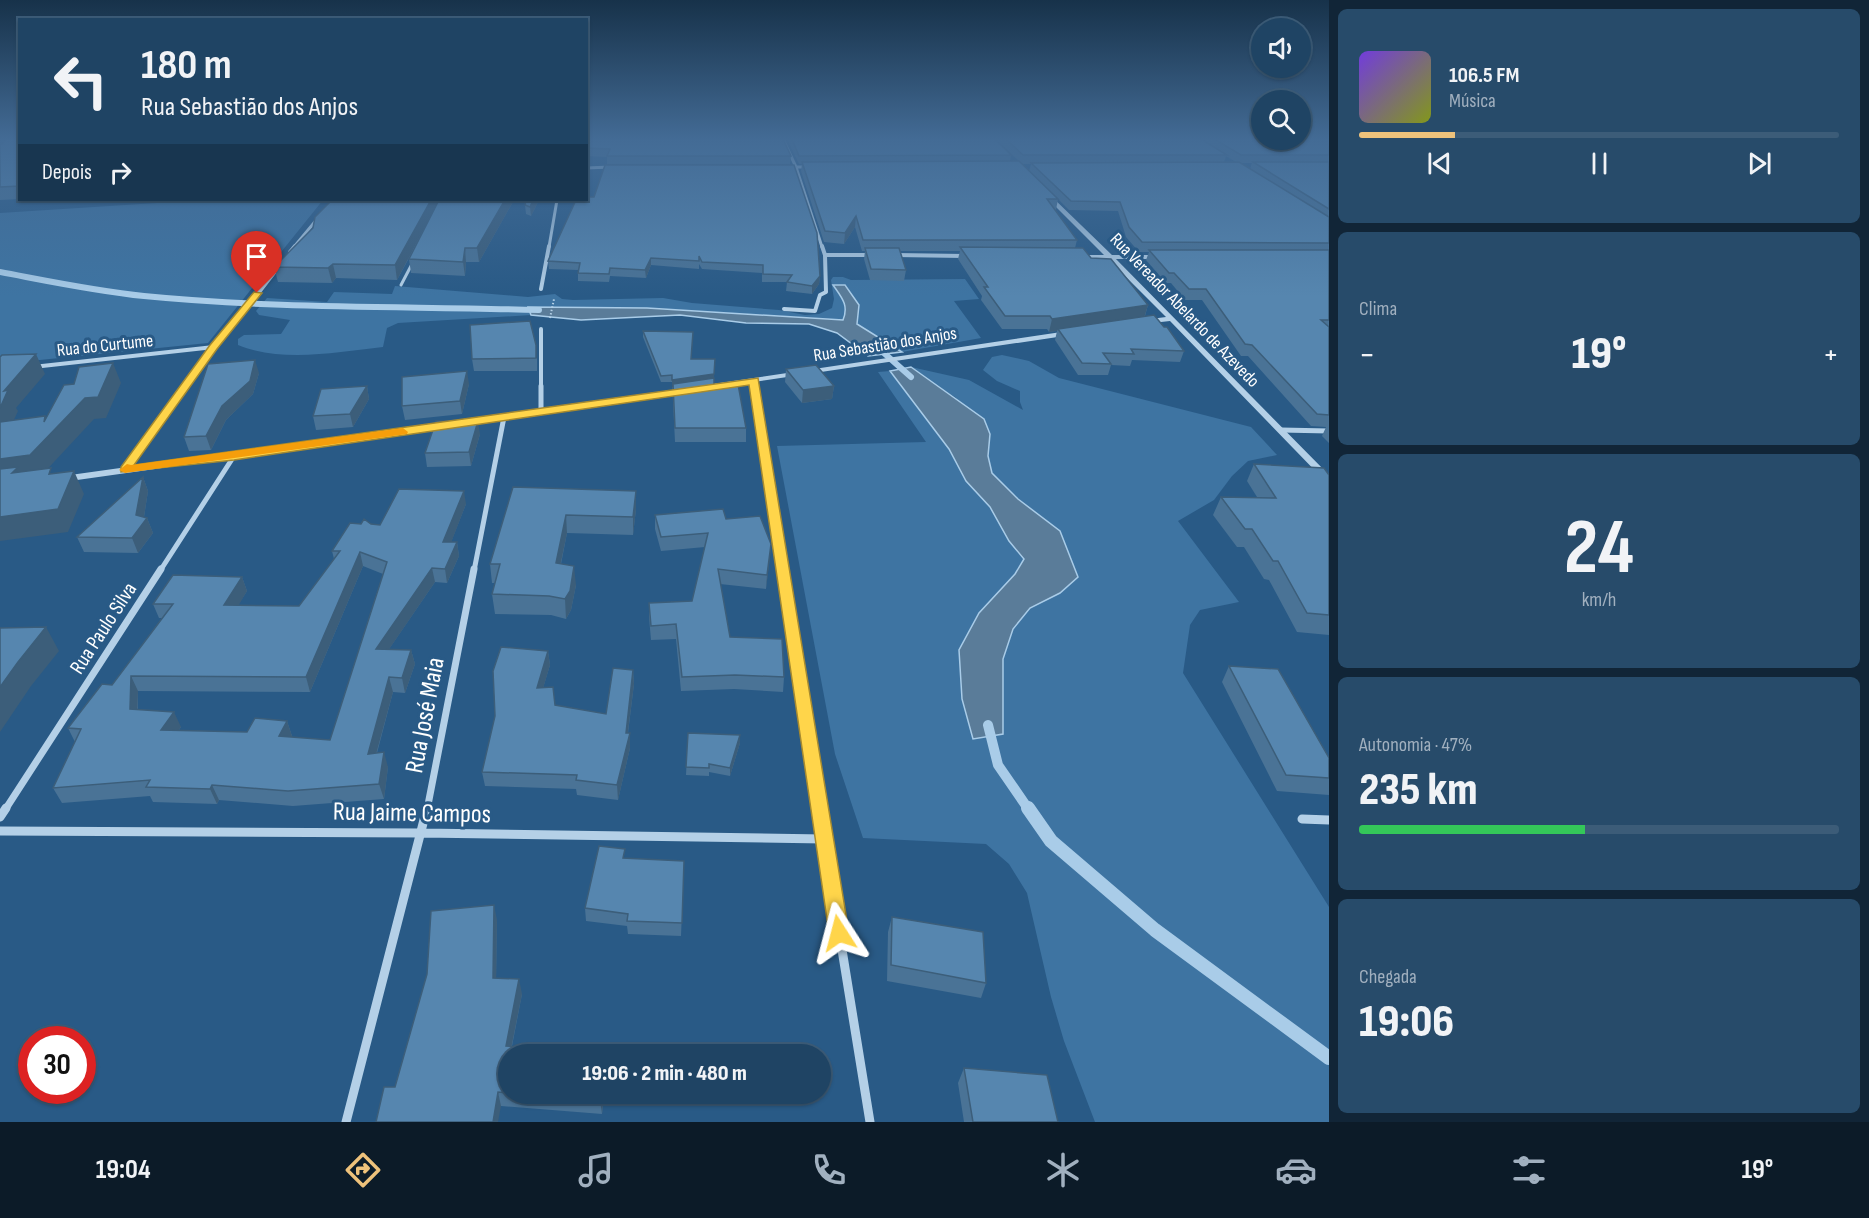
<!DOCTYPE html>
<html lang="pt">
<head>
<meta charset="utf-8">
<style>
	body { margin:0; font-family:"Sofia Sans Condensed",sans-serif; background:#274b6a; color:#f1f3f6; height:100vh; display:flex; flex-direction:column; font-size:22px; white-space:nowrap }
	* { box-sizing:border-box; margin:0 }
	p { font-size:20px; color:#a1b0bf }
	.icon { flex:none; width:33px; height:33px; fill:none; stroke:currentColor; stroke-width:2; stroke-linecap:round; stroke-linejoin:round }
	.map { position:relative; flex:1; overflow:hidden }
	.details { display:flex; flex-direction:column; gap:9px; padding:9px; background:#112537; width:540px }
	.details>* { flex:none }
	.hud { position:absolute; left:18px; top:18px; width:570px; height:183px; border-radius:0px; box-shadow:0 2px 4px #0004,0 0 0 2px #3c5c78; background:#1f4464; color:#f1f3f6; overflow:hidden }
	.tools { position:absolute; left:1251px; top:18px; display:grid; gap:12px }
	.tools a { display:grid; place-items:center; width:60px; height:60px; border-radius:50%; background:#1f4464; box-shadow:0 2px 4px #0004,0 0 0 2px #3c5c78; font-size:30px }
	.speed { position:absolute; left:18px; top:1026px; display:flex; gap:12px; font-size:30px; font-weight:700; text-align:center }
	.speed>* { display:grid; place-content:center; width:78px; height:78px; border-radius:50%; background:#1f4464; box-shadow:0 2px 4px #0004,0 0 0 2px #3c5c78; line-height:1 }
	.speed .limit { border:9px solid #d22; background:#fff; color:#111 }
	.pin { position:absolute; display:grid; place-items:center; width:51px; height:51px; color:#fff; margin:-62px -26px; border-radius:50% 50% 50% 0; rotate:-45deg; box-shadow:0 0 6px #0007 }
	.pin .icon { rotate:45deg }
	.me { position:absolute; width:66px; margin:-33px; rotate:351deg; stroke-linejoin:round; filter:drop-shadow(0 0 4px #0008) }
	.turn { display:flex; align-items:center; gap:21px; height:126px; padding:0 24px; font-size:27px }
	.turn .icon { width:78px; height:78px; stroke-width:2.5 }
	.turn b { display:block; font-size:42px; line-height:51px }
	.then { display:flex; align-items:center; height:57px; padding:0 24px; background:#0003; gap:12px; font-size:22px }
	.big { font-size:45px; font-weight:800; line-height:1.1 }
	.details .widget { flex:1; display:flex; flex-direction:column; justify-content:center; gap:9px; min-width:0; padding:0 21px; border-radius:9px; background:#274b6a }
	.details .dial { align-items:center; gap:0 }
	.dial b { font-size:78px; line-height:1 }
	.song { display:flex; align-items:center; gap:18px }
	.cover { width:72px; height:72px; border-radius:9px; background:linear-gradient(135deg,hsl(260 70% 55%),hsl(70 70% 35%)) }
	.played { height:6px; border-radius:3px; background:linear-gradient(90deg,#eec27b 20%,#3c5c78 20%) }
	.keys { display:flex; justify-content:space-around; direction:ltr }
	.heat { display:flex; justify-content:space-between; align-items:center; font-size:33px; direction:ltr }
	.charge { height:9px; border-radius:4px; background:linear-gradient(90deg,#34c759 47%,#3c5c78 0) }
	.trip { position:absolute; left:498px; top:1044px; width:333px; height:60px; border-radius:30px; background:#1f4464; box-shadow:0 2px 4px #0004,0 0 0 2px #3c5c78; font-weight:800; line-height:60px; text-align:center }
	.tab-bar { display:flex; height:96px; justify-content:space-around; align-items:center; background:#0c1b28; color:#a1b0bf }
	.tab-bar .icon { width:42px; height:42px }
	.tab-bar .current { color:#eec27b }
	.tab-bar b { font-size:27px; color:#f1f3f6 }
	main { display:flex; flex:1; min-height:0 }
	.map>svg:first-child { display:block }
	.green { fill:#3e74a2 }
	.water { fill:#5a7c99; stroke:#a9cce8; stroke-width:1.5 }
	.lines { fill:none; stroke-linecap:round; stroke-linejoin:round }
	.stream-far2 { stroke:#a9cce8; stroke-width:6 }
	.stream-far1 { stroke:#a9cce8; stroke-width:10 }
	.stream { stroke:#a9cce8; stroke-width:14 }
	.path { stroke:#b4d0e7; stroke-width:2; stroke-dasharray:1.5 2; stroke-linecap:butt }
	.service { stroke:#b4d0e7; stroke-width:3 }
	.minor-far4 { stroke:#b4d0e7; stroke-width:3 }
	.minor-far3 { stroke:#b4d0e7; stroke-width:4 }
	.minor-far2 { stroke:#b4d0e7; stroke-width:5 }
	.minor-far1 { stroke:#b4d0e7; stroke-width:7 }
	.minor { stroke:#b4d0e7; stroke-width:9 }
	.tertiary { fill:#b4d0e7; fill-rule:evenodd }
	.wall { fill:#4a7396; fill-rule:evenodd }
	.shaded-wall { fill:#3c5e7a }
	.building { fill:#5686af; stroke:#3c5e7a; stroke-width:1.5; fill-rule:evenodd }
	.route { fill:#ffd54a; stroke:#a68a30; stroke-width:1.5 }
	.slow { fill:#f59e0b }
	.labels { text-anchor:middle; stroke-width:6; stroke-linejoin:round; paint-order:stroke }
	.far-street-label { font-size:18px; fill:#fff; stroke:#295a86 }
	.street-label { font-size:21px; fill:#fff; stroke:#295a86 }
	.near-street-label { font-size:26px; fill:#fff; stroke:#295a86 }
</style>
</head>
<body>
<main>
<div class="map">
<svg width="1329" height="1122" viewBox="0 0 1329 1122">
	<rect width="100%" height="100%" fill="#295a86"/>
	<path class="green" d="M204,200H323L208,343L0,364V213Z
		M833,277H843L851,280L965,279L979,299L954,301L981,338L902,352L857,324L859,305L845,301L847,311L843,320L834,321L816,318L647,308L528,307L531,315L398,323L387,328L383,347C337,352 283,363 238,345V339L244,335L281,334L290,320L259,315L256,311L267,298L327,302L334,292L392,294L395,286L528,297L555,294L562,299L573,300L663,298L692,303L779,310L805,315L819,314L832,308L834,299L831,280Z
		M1002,355L1029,361L1059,378L1251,427L1277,455L1248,461L1232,476L1214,500L1178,521L1239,602L1200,610L1190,625L1183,673L1329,907V1122H1095L1064,1041L1051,997L1027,893L1009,864L986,844L863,838L835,754L777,446L926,442L878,372L890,371L949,449L966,481L990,507L1009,541L1025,559L1015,574L979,613L1003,734V659L1013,629L1030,608L1060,593L1078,577L1060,531L1018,499L992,473L988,456L990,434L955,397L933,384L911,367L969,380L1023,410L1020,402V391L997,381L983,370L992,357Z"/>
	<path class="water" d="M833,285H845L859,305L857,324L902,352L868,356L837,333L809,324L746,323L680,315L581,320L531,315L528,307L647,308L843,320C849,305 842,298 833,285Z
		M911,367L984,419L990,434L988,456L992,473L1018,499L1060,531L1078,577L1060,593L1030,608L1013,629L1003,659V734L973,739L962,699L959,650L979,613L1015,574L1024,559L1009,541L990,507L966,481L949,449L890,371Z"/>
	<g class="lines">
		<path class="stream-far2" d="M0,272C48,281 95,291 144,296C275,309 407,306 539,310
			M876,346L911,377"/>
		<path class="stream-far1" d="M988,725L998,765L1029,810"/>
		<path class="stream" d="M1028,808L1051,841L1155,930L1329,1058"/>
		<path class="path" d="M550,318L554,299"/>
		<path class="service" d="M401,285L412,264"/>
		<path class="minor-far4" d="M783,139L796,167L822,247
			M787,167H809
			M586,168L611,167
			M294,247L318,218
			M549,247L557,200"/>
		<path class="minor-far3" d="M290,252L295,246
			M825,255H872
			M895,255L965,256
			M1084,257H1154
			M541,289L549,246
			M784,309L815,311L820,295L826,292L825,255L822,246
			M541,329V387
			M33,367L214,347
			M754,381L755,387
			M185,387L280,265"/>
		<path class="minor-far2" d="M541,386V411
			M755,386L783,571
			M1281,430L1329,431
			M125,470L186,386
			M160,571L234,456
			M474,571L504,417"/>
		<path class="minor-far1" d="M783,569L820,810
			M5,810L161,569
			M427,810L474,569"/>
		<path class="minor" d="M819,808L870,1122
			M0,817L6,808
			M1302,819L1329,820
			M0,831L422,833L824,839
			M346,1122L427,808"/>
		<path class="tertiary" d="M1046,195H1050L1113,256L1329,475V483L1326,482L1170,321L1143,324V320L1166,317L1046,197Z
			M1068,331H1071V335L713,388L709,386L713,384Z
			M686,388H689V392L464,426L460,423L464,420Z
			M448,422L452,425L451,427L63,482L58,479L63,476Z"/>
	</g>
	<path class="wall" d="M20,139V199L0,200V145Z
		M586,139L791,156L790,164H607V157L586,156Z
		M787,139H995L1011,155L1010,161L1029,171L1031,164H1022L996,139H1329V443L1322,436L1326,427L1311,426L1248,356H1241L1202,300H1185L1171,283H1166L1146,260L1149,252H1139L1126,237L1118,211L1069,210L1058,199L1056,210H1055L1077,240L1075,248L1091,258L1148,305L1145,316L1184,351L1180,362L1132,360L1130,366L1111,365L1108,375H1078L1055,340L1057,331L1049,332L1047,329H1002L981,300L982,296L958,259L960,251H900L906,270L904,281L870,280L864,259L865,251H862L855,227L844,244L824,242L801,171L802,164H799ZM1226,156L1236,162H1224ZM1240,163H1252L1250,169Z
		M514,200L479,262H466L465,276L411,273L409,259L420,238L397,280L336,278L332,283L278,282L274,267L313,228Z
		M526,200H539L531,216L526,214L525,205Z
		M576,200L820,276L819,284L812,294L786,291L787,282H762V273L702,269L699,264V269L651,265L646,278L610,276L609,282L578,281V270L549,269L548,261Z
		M643,331L691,359L714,385L746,428V442H675L672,382H661L643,337Z
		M537,358V371H474L472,359Z
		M786,369L834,386L832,399L802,403L785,382Z
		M259,373L253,394L226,420L211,450L189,451L184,437Z
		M469,384L462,414L405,420L402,406Z
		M367,386L369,399L353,427L316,430L313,416Z
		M480,434L471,466L427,467L425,453Z
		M1254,464L1329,475V635L1297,632L1269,580L1264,579L1244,547H1237L1213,515L1221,497H1257L1247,481Z
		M143,477L148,491L144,517L147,518L153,533L138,553L84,552L77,537Z
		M513,487L636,509L633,535L567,533L561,564L576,585L571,610L566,619L551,615L495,614L492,594L495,583H492L490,564Z
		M466,504L451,542H457L459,556L447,583L435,582L389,649L411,650L415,664L405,693L393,692L377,753L388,767L384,799L293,806L219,800L217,804L153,802L150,796L62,803L53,788L75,742L68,728L112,685L162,618H159L153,604L242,577L247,591L238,605L299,606L334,559L332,551L371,524L380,525ZM363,566L383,574L330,740L291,737L292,736L287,721L247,732L179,730L181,727L138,710V691L310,692Z
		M655,515L726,519L771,544L766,589L720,584L730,637L784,677L783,692L734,689L681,691L676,639L651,640L649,617V603L692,601L705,547L661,551L655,529Z
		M548,651L550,665L543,688L555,705L606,714L633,670L634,684L628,733L630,748L618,800L577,795L576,789L485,786L482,772Z
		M1229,666L1329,758V795L1277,791L1222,682Z
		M688,733L740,743L730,776L709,772V776L686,775Z
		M684,861L681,936L628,934L627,926L586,921L585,908Z
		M892,917L986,983L981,998L887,981L888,932Z
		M497,920L496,978L522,994L512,1046L508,1054V1094H604L602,1114L501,1106L395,1087Z
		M964,1068L1058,1122H964L958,1083Z"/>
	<path class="shaded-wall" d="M431,200H439L397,280L395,265Z
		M505,200H514L479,262L477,248Z
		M533,200H539L531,216L530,207Z
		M856,216L855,227L844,244L845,233Z
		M465,248L466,262L465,276L463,262Z
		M651,258V265L646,278L645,270Z
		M333,264L336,278L332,283L328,268Z
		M820,276L819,284L812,294V286Z
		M1148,305L1144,318L1058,329L1057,331L1049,332L1052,319Z
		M36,354L45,374L16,408L18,411L3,444L0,437V408L4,391Z
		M255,360L259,373L253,394L226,420L211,450L206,436L222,406Z
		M113,363L121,383L106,418L94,419L40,477L0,483V459L44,422L45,416L52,432L85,398Z
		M467,371L469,384L462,414L460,401Z
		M714,374V381L672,387V380Z
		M367,386L369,399L353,427L350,414Z
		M834,386L832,399L802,403L803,390Z
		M478,421L480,434L471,466L469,452Z
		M74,471L84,494L68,532L0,541V517Z
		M143,477L148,491L143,523L147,518L153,533L138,553L132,538Z
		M464,491L466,504L446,556L443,542Z
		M636,491V509L633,535V517Z
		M566,515L567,533L557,581L556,563Z
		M457,542L459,556L447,583L445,569Z
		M771,544L770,558L766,589L767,575Z
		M360,552L363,566L310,692L306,677Z
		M574,566L576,585L571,610L566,619L565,599Z
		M432,568L435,582L379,664L376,649Z
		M242,577L247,591L230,620L224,605Z
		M46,627L59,651L31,686L0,732V687L18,662Z
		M411,650L415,664L405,693L402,678Z
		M548,651L550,665L539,702L537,688Z
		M633,670L634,684L626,747V733Z
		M131,676L138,691L137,724L130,709Z
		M389,677L393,692L372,769L368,754Z
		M174,712L181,727L168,745L161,730Z
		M287,721L292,736L284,751L279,736Z
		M630,733V748L618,800L617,785Z
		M740,735V743L730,776V768Z
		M384,752L388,767L384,799L379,784Z
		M212,785L219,800L217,804L210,789Z
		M494,905L497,920L496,992L493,978Z
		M519,979L522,994L510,1054L506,1046Z
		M498,1092L501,1106L498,1122H493Z
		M601,1094H604L602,1114L600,1100Z"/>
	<path class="building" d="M8,139H20V186L0,187V145Z
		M586,139H783L791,156H607L610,149L586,148Z
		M792,139H995L1011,155L799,156Z
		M1006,139H1201L1227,155H1023Z
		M1214,139H1329V155H1241Z
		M1019,161L1058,199H1047L1077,240H863L856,216L845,233L825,231L802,162Z
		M1239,162L1329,217V243L1142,242L1129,227L1120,202L1071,201L1031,163Z
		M1253,162H1329V209Z
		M605,165H794L817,233L820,276L812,286L787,282L792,275L763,274V265L702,262L699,256V261L651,258L645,270L610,268L609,274L578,273L580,263L548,261L576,200H586V197H594Z
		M332,200H431L395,265L333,264L328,268L274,267L313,228L315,217Z
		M439,200H505L477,248H465L463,262L409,259Z
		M526,200H533L530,207L525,205Z
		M960,247L1083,248L1091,258L1111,259L1148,305L1052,319L1050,316H1005L984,287H988Z
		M865,248H899L906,270L871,269Z
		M1149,250H1329V320H1321L1329,327V415L1317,414L1252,345L1245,344L1206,289H1189L1174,273H1169Z
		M1154,315L1164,327H1167L1184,351L1131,349L1134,354L1103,353L1111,364L1082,363L1058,329Z
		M530,321L536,345V358L472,359L470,325Z
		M643,331L693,332L691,359H715L714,374L672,380V375L661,376Z
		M36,354L4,391L8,390L0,408V357L2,355Z
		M255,360L250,381L222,406L206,436L184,437L208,364Z
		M113,363L98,397L85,398L30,455L0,459V422L45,416L44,422L64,385L74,384L79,367Z
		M816,365L834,386L803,390L786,369Z
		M467,371L460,401L402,406V377Z
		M714,378V385L738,384L746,428H675L673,384Z
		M367,386L350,414L313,416L321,389Z
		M436,421H478L469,452L425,453Z
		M1254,464L1324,468L1329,475V615L1307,613L1278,561H1273L1252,529H1245L1221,497L1276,498Z
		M18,467L12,473L51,468L49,474L74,471L58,509L0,517V469Z
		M143,477L136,515L147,518L132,538L77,537Z
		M513,487L636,491L633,517L566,515L556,563L574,566L570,591L565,599L549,596L492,594L500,564H490Z
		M399,489L464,491L443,542H457L445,569L432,568L376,649L411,650L402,678L389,677L368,754L384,752L379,784L288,791L212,785L210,789L146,787L150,780L53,788L81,729L68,728L102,684L112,685L173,604H153L173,575L242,577L224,605L299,606L340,551H332L350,523L361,524L364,519L371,524L380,525ZM360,552L387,562L330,740L279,736L287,721L255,718L247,732L161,730L174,712L130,709L131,676L306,677Z
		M723,509L726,519L760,516L771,544L767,575L718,569L730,637L782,639L784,677L735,675L682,677L676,624L651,626L649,603L692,601L708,533L661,537L655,515Z
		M46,627L18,662L0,687V628Z
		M501,647L548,651L537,688L553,687L555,705L606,714L613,668L633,670L626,733H630L617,785L576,780L577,775L482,772L495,716L493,671Z
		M1229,666L1278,669L1329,758V778L1286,775Z
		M688,733L740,735L730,768L709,764V768L686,767Z
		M599,846L625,849L623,858L684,861L682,923L627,921L628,914L585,908Z
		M494,905L493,978L519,979L506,1046L605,1053V1054H508V1093L498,1092L493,1122H376L384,1087H395L427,974L431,911Z
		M892,917L983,932L986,983L891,965Z
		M964,1068L1047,1075L1058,1122H973Z
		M521,1094H601L600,1100Z"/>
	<linearGradient id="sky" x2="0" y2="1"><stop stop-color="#17324a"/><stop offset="0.47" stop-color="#436b95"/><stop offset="1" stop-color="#436b95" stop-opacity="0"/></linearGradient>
	<rect width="1329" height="296" fill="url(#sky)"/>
	<path class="route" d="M254,292L262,293L217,349L134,465L758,378L849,933L846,940L839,943L832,940L829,933L749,385L234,460L121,472V467L210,345Z"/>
	<path class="slow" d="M403,428L408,432L407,434L125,473L119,470L127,464L131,465Z"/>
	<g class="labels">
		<g class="far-street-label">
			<text transform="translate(1185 310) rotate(46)" y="6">Rua Vereador Abelardo de Azevedo</text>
			<text transform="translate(885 344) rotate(-9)" y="6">Rua Sebastião dos Anjos</text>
			<text transform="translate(105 345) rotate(-6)" y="6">Rua do Curtume</text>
		</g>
		<g class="street-label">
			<text transform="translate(103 628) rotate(-57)" y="7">Rua Paulo Silva</text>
		</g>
		<g class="near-street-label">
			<text transform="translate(424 715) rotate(-79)" y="9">Rua José Maia</text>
			<text transform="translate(412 812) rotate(1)" y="9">Rua Jaime Campos</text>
		</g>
	</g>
</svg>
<div class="tools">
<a><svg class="icon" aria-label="sound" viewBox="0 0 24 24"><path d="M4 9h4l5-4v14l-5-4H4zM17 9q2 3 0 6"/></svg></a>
<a><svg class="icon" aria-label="search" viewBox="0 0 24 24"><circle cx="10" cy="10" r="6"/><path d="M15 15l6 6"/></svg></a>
</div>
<div class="speed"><div class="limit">30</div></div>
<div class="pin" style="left:257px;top:293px;background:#d93025"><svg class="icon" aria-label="arrive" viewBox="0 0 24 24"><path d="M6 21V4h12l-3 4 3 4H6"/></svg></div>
<svg class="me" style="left:839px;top:933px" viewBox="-20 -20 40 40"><path d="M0-17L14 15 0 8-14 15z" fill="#ffd54a" stroke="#fff" stroke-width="4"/></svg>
<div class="trip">19:06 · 2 min · 480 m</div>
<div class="hud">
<div class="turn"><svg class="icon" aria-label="left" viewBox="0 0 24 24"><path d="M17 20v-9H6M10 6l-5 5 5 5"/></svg><div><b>180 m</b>Rua Sebastião dos Anjos</div></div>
<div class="then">Depois<svg class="icon" aria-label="right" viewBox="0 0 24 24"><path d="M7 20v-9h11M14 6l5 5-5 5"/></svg></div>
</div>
</div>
<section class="details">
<div class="widget">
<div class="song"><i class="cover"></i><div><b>106.5 FM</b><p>Música</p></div></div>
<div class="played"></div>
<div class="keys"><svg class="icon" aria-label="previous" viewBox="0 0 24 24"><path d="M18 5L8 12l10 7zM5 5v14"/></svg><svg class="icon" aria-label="pause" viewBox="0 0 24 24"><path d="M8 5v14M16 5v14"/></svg><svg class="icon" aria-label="next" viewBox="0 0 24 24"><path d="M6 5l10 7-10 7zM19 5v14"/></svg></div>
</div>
<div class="widget"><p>Clima</p>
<div class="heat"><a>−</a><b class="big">19°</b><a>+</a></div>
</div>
<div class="widget dial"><b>24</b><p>km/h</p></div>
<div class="widget"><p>Autonomia · 47%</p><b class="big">235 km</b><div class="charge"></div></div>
<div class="widget"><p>Chegada</p><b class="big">19:06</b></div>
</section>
</main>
<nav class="tab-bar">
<b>19:04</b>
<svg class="icon current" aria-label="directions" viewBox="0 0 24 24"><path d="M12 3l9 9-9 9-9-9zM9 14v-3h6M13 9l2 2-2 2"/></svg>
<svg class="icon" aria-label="music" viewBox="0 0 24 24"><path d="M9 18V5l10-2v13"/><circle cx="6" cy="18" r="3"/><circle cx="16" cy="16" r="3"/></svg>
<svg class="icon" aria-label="phone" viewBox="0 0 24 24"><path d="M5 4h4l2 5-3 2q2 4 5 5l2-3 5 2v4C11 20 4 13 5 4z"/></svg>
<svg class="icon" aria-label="climate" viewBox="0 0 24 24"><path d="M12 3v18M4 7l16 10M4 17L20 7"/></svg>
<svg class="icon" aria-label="car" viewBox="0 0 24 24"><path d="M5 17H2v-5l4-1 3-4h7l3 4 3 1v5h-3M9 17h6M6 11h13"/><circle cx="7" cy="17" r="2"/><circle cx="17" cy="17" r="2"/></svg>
<svg class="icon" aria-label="filters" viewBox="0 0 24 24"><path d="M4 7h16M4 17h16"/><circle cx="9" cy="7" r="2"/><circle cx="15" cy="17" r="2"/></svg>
<b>19°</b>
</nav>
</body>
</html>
